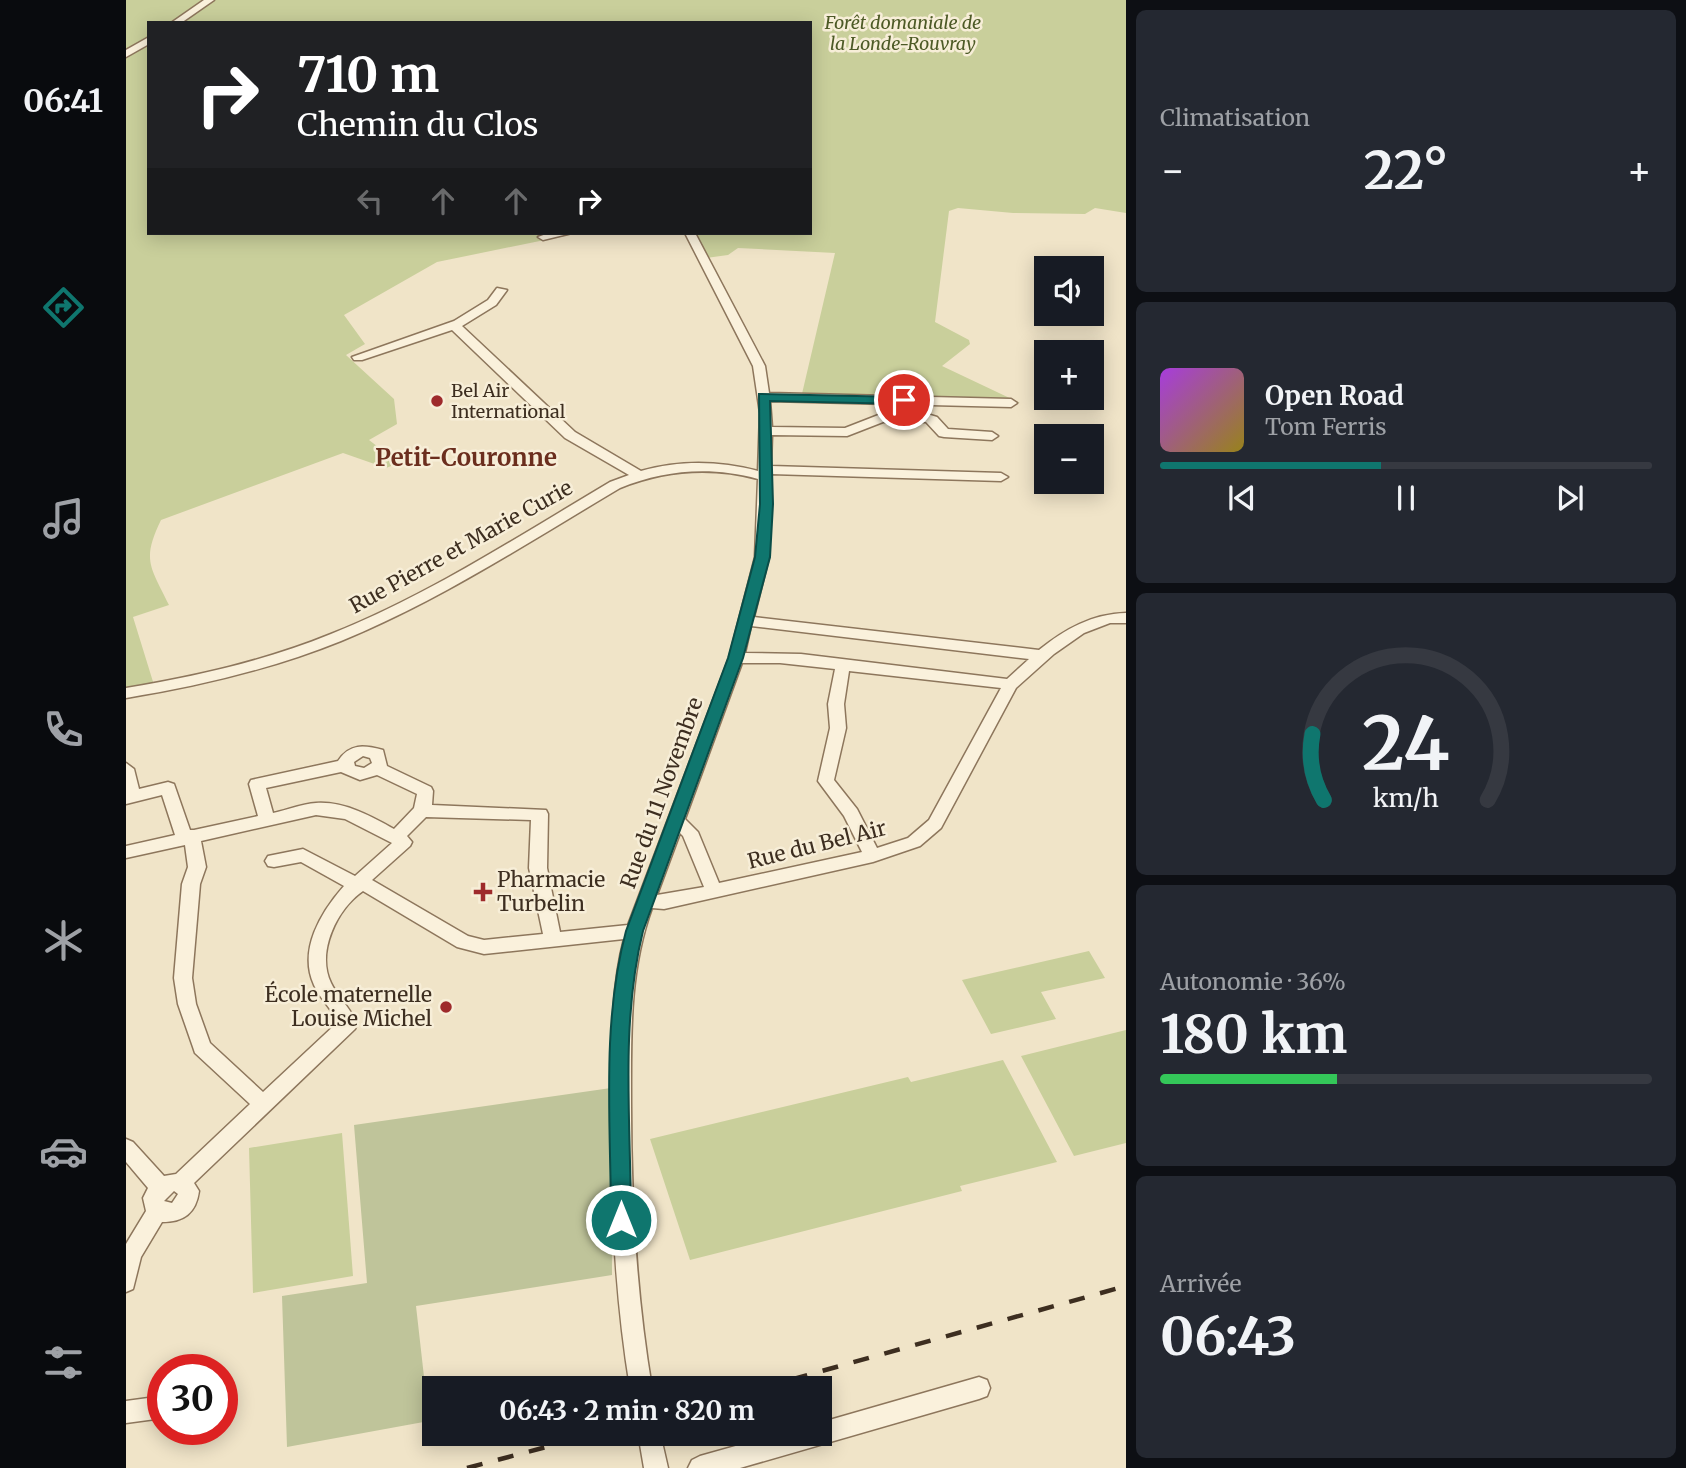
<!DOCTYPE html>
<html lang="fr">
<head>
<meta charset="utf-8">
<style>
	body { margin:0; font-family:Merriweather,serif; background:#242831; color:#f1f3f6; height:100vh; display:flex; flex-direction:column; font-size:26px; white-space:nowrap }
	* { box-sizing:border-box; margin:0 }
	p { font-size:23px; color:#9ea1a6 }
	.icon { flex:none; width:38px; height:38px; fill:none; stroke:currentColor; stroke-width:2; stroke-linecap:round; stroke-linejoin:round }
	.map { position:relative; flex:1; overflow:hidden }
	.details { display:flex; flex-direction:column; gap:10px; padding:10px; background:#0d0f14; width:560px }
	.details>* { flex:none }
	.top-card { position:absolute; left:21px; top:21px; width:665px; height:214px; border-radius:0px; box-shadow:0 4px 18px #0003; background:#202124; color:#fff; overflow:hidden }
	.tools { position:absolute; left:908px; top:256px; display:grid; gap:14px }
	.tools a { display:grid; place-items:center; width:70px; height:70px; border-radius:0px; background:#171b24; box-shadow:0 4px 18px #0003; font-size:35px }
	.speed { position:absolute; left:21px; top:1354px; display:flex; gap:14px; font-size:35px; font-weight:700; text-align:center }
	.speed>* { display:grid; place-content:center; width:91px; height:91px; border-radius:50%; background:#171b24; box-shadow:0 4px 18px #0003; line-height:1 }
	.speed .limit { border:10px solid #d22; background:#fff; color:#111 }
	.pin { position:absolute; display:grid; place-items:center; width:60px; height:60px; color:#fff; margin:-30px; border:4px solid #fff; border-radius:50%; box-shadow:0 2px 7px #0007 }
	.me { position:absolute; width:77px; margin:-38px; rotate:0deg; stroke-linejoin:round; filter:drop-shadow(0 0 5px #0008) }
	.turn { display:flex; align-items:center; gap:24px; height:147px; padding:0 35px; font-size:32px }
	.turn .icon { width:91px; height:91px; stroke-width:2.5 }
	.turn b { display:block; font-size:49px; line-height:60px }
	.lanes { display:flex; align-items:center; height:66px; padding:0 35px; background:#0003; justify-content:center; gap:35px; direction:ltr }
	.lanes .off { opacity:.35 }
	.big { font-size:52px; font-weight:700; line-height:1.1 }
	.details .tile { flex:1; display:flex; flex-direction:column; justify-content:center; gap:10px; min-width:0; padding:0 24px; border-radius:10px; background:#242831 }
	.details .dial { align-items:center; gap:0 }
	.dial svg { height:182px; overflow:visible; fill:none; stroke:#363941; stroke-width:7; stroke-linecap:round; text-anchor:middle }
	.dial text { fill:#f1f3f6; stroke:none }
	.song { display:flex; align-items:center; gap:21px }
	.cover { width:84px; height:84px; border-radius:10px; background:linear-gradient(135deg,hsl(280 70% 55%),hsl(50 70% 35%)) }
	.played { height:7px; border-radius:4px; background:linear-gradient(90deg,#0f766e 45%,#363941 45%) }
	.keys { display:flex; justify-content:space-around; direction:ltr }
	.heat { display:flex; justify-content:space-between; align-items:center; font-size:38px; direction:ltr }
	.charge { height:10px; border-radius:5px; background:linear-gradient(90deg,#34c759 36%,#363941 0) }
	.trip { position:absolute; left:296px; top:1376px; width:410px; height:70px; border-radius:0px; background:#171b24; box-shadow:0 4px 18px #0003; font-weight:700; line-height:70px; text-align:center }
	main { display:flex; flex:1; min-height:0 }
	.menu { display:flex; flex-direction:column; width:126px; justify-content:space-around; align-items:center; background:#090b0e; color:#9ea1a6 }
	.menu .icon { width:49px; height:49px }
	.menu .selected { color:#0f766e }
	.menu b { font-size:32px; color:#f1f3f6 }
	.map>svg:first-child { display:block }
	.green { fill:#c9cf9b }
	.cemetery { fill:#bfc49a }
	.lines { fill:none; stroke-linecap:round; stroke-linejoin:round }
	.minor-casing { stroke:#8d765c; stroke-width:3 }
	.minor { fill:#faf1dc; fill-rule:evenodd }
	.rail { stroke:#3d2e20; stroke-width:4.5; stroke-dasharray:16 16; stroke-linecap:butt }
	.route { fill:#0f766e; stroke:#0a4d48; stroke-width:2 }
	.poi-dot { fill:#9e2a2b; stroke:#f7eed8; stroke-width:2.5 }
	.labels { text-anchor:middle; stroke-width:5; stroke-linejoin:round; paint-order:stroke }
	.far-park-label { font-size:18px; font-style:italic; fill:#4d5a26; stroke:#f7eed8 }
	.far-poi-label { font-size:18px; fill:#3d2e20; stroke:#f7eed8; text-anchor:start }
	.street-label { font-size:21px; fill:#3d2e20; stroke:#f7eed8 }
	.poi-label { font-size:21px; fill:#3d2e20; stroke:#f7eed8; text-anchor:start }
	.quarter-label { font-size:24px; font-weight:bold; fill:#6b2e1e; stroke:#f7eed8 }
</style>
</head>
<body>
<main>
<nav class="menu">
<b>06:41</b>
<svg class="icon selected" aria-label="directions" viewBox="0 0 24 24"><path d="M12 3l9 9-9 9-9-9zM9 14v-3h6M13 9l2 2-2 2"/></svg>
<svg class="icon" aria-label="music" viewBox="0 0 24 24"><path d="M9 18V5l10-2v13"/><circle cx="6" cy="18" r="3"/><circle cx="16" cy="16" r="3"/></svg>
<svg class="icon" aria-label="phone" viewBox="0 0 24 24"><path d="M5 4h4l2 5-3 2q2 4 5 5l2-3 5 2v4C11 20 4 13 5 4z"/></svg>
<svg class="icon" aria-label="climate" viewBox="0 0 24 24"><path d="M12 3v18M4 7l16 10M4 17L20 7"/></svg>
<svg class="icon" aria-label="car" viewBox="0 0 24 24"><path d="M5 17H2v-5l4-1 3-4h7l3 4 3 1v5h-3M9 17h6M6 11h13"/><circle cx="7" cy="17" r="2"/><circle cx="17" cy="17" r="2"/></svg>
<svg class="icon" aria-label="filters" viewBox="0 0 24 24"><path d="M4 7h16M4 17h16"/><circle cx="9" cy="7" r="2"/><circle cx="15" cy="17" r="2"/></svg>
</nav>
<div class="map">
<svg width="1000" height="1468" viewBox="0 0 1000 1468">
	<rect width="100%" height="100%" fill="#f0e4c8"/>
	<path class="green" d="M0,0H1000V213L969,208L959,214L887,213L832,208L823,211L809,322L843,340L844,344L816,366L894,403L675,398L709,253L612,248L602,255L580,258L567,233H684V23H23V233H453L311,262L218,315L239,344L220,355L268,399L271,424L243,440L273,463L260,468L217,453L35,520C15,561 25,567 43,605L7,617L28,685L0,688Z
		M963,951L979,978L915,992L930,1019L865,1034L836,980Z
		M1000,1030V1143L948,1156L895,1056Z
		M877,1060L931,1162L834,1186L836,1191L564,1260L524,1139L782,1077L785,1082Z
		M216,1133L227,1276L127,1293L123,1148Z"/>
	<path class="cemetery" d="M485,1088L486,1275L290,1306L303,1421L161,1447L156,1296L241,1283L228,1125Z"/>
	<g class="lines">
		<g class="minor-casing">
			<path id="minor" d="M78,0H88L55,23H45Z
				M23,37V44L0,57V50Z
				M423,233H446L417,240L412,237Z
				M559,233H569L639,366L643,393L885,399L891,403L885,407L644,401L646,427L719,428L755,414H801L811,417L822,429L866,432L872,436L866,440L818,437L813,436L800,422H757L721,436L646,435L645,466L875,473L882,477L875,481L645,474L643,557L628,617L913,650C939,629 966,614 1000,613V623H984L958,633L928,654L890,688L815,828L794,846L747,862L538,909L526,908C503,971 505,1036 505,1102C505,1198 510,1293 526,1388H504C488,1290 484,1192 485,1094C486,1042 485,989 498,939L358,954L331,947L237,891C211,909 190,952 205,983C212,998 225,1008 231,1024L229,1029L68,1183L73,1191C70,1213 58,1222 36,1222L15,1257L7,1289L0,1292V1244L20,1211L17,1198L22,1188L0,1162V1139L7,1142L38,1176L50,1174L124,1104L69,1053L67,1047L52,1004L48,978L56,884L62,867L59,845L0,858V846L49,835L36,795L0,804V763L8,769L13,789L42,782L48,784L64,830H68L132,816L123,784L125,780L212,761C224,743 238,745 257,750L261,766L305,787L307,791L306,805L420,810L422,814L421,868L434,932L502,925L603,658L629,557L632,479C584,466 539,470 494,488C403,542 313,601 215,641C146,669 73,686 0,698V688C70,676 139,661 205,634C303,595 393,536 484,482L503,475L439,438L326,330L236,360H228L226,357L328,321L362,300L371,288L381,290L370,305L336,326L449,432L515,471C554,460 594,461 632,471L634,413L627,366ZM625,626L903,659L881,679L675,654L619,653ZM616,663H654L709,669L702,704L704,728L692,781L718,816L736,852L593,883L572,832L559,819ZM723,671L875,688L803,820L782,838L751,848L731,809L708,780L720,728L718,704ZM237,756L244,758L246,763L238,768L229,766L228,762ZM215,772L234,780L251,775L291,794L288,808L268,829C245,816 217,801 190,803C176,804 161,810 147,813L140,788ZM190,815L219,819L266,843L229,876L177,849L142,856L139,861L142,866L148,867L175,862L218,886C195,912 172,950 188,985C194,999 206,1009 212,1022L137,1092L84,1043L70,1004L66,978L74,884L80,867L75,841ZM300,817L405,820L403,868L417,934L358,940L342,936L246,880L284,846L286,842L281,836ZM554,833L557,836L578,887L531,895ZM48,1191L52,1194L46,1203L38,1201Z
				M853,1377L861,1380L864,1388L861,1396L853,1399L614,1468H562L566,1460L574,1456L656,1433H693V1423Z
				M37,1396V1418L0,1423V1401Z
				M512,1433H534L542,1468H518Z"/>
		</g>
		<use href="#minor" class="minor"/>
		<path class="rail" d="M635,1388L1000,1286
			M341,1468L473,1433"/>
	</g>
	<path class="route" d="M633,394L778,397L784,400L778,404L644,401L647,504L644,557L617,658L517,931C494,1024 505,1125 505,1220L502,1227L495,1230L488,1227L485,1220C485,1125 475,1024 500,931L602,658L629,557L634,504Z"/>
	<g class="poi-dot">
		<circle cx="311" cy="401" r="7"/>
		<path d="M353.5 881.5h7v7h7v7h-7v7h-7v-7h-7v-7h7z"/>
		<circle cx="320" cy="1007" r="7"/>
	</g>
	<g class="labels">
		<g class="far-park-label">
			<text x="777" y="29">Forêt domaniale de<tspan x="777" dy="21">la Londe-Rouvray</tspan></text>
		</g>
		<g class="far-poi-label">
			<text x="325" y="397">Bel Air<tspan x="325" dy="21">International</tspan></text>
		</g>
		<g class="street-label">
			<text transform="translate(335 547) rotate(-29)" y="7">Rue Pierre et Marie Curie</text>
			<text transform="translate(536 793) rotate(-70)" y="7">Rue du 11 Novembre</text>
			<text transform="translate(691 845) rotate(-14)" y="7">Rue du Bel Air</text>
		</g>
		<g class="poi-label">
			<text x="371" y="887">Pharmacie<tspan x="371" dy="24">Turbelin</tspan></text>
			<text x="306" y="1002" text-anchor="end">École maternelle<tspan x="306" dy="24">Louise Michel</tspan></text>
		</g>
		<g class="quarter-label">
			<text x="340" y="466">Petit-Couronne</text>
		</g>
	</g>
</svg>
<div class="tools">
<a><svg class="icon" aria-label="sound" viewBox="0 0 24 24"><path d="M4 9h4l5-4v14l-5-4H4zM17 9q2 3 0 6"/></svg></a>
<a>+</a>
<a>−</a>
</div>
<div class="speed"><div class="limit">30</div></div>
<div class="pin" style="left:778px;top:400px;background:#d93025"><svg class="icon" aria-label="arrive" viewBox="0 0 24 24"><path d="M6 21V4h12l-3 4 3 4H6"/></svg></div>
<svg class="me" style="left:495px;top:1220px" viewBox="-20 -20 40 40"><circle r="17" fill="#0f766e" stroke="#fff" stroke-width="3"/><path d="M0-11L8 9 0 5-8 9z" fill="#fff"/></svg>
<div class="trip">06:43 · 2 min · 820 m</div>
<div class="top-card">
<div class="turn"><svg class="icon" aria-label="right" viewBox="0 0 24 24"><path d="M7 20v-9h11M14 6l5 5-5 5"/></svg><div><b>710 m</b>Chemin du Clos</div></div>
<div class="lanes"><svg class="icon off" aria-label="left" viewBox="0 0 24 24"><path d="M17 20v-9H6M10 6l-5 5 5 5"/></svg><svg class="icon off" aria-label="ahead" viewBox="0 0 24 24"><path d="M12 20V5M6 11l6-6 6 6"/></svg><svg class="icon off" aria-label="ahead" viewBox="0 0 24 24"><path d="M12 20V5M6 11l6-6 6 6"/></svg><svg class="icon" aria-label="right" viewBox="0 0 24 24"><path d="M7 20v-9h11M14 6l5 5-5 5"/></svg></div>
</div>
</div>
<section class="details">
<div class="tile"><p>Climatisation</p>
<div class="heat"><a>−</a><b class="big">22°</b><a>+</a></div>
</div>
<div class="tile">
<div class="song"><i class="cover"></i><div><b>Open Road</b><p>Tom Ferris</p></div></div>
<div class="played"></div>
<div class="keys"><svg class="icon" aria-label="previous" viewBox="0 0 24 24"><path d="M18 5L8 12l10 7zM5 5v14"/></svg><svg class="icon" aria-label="pause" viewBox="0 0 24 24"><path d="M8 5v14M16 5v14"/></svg><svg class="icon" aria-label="next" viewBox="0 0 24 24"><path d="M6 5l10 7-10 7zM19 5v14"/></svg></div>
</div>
<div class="tile dial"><svg viewBox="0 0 100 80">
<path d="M14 69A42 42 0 1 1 86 69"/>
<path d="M14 69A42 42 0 0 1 9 40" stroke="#0f766e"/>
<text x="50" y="56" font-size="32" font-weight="700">24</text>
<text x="50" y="72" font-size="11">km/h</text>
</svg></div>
<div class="tile"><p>Autonomie · 36%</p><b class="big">180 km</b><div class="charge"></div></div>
<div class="tile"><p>Arrivée</p><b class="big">06:43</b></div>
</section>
</main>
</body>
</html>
